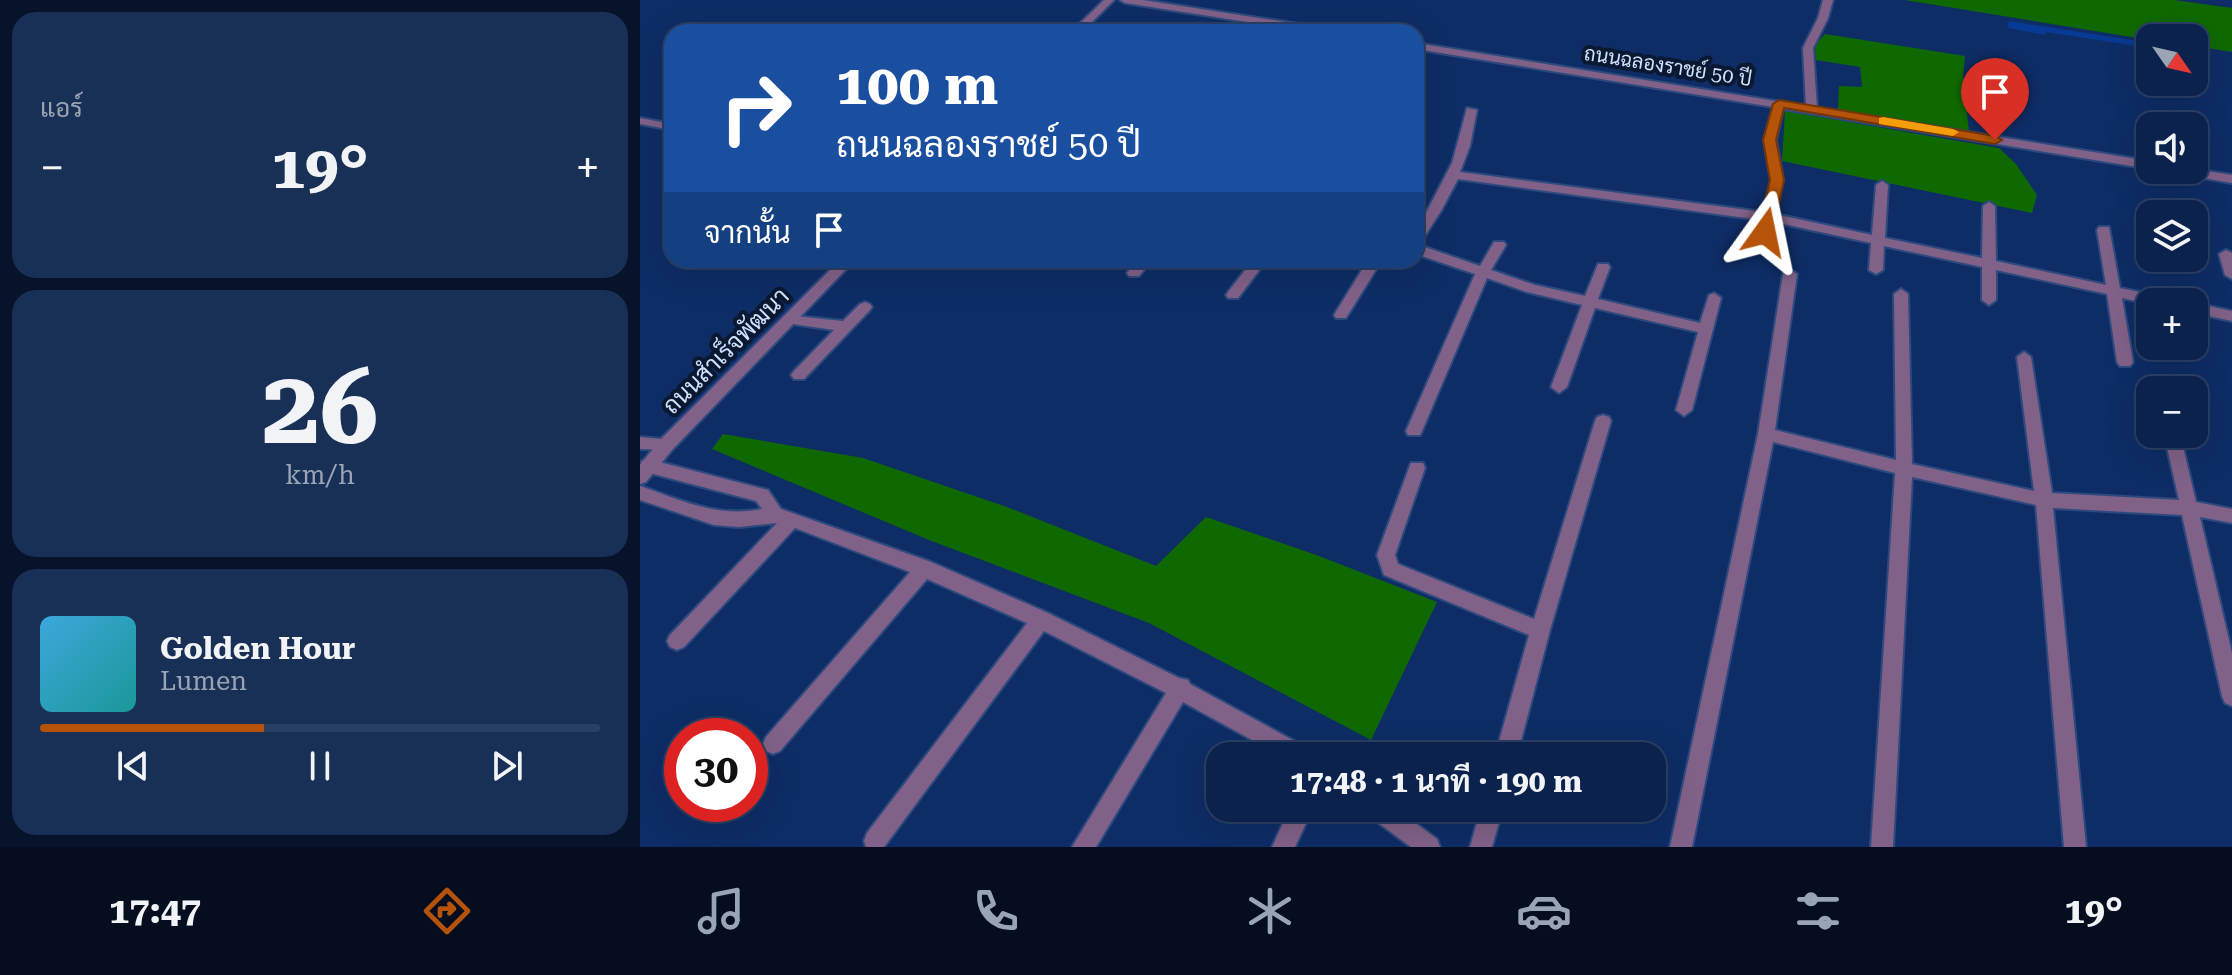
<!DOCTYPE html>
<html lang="th">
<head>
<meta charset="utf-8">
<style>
	body { margin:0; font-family:"Roboto Serif",Sarabun,serif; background:#182f56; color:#f1f3f6; height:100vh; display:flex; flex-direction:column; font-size:30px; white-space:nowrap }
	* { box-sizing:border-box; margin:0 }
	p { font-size:26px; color:#99a4b5 }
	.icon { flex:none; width:44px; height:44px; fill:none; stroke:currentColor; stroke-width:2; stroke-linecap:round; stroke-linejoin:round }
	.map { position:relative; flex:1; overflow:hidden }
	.drawer { display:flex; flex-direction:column; gap:12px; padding:12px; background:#06132a; width:640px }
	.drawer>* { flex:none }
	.banner { position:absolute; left:24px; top:24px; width:760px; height:244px; border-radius:24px; box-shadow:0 8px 32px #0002,0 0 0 2px #2a3f64; background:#1a4fa0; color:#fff; overflow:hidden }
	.needle { width:52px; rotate:124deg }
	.fabs { position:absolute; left:1496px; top:24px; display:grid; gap:16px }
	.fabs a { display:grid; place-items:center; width:72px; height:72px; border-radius:16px; background:#0a224c; box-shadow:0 8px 32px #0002,0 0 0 2px #2a3f64; font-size:40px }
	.speed { position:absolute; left:24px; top:718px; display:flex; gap:16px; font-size:40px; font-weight:700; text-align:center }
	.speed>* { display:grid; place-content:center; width:104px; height:104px; border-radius:50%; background:#0a224c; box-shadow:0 8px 32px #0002,0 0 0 2px #2a3f64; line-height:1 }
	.speed .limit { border:12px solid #d22; background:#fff; color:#111 }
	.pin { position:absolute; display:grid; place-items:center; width:68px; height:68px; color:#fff; margin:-82px -34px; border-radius:50% 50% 50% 0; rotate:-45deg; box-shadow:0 0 8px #0007 }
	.pin .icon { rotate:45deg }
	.me { position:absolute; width:88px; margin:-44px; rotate:12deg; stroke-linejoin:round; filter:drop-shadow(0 0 6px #0008) }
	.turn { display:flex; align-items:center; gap:28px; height:168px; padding:0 40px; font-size:36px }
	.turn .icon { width:104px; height:104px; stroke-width:2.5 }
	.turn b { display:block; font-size:56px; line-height:68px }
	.then { display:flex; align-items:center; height:76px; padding:0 40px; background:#0003; gap:16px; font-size:30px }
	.big { font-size:60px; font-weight:700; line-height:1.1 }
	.drawer .widget { flex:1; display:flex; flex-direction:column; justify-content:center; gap:12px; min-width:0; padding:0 28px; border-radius:24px; background:#182f56 }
	.drawer .dial { align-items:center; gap:0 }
	.dial b { font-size:104px; line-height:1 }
	.song { display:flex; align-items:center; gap:24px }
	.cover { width:96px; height:96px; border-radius:12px; background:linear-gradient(135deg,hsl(200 70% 55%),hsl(180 70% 35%)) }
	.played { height:8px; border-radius:4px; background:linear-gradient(90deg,#b45309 40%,#2a3f64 40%) }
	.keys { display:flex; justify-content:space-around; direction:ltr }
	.heat { display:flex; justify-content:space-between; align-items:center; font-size:44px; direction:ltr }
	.trip { position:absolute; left:566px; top:742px; width:460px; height:80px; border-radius:24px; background:#0a224c; box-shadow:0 8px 32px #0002,0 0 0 2px #2a3f64; font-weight:700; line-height:80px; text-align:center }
	.tab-bar { display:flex; height:128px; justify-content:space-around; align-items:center; background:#040e1e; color:#99a4b5 }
	.tab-bar .icon { width:56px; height:56px }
	.tab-bar .active { color:#b45309 }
	.tab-bar b { font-size:36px; color:#f1f3f6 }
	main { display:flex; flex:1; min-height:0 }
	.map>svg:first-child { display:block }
	.green { fill:#106900 }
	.water { fill:#073a95 }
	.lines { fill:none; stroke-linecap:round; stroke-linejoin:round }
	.minor-casing { stroke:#2d4a7e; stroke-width:4 }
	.tertiary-casing { stroke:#2d4a7e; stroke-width:4 }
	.minor { fill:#826188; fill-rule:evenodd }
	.tertiary { fill:#826188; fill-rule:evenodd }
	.route { fill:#b45309; stroke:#753606; stroke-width:2 }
	.slow { fill:#f59e0b }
	.labels { text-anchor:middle; stroke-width:8; stroke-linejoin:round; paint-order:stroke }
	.far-street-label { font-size:20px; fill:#d0e1fd; stroke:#0a1831 }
	.street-label { font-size:24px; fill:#d0e1fd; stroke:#0a1831 }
</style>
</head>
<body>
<main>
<section class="drawer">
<div class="widget"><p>แอร์</p>
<div class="heat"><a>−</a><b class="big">19°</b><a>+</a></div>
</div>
<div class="widget dial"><b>26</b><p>km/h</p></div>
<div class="widget">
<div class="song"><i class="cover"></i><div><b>Golden Hour</b><p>Lumen</p></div></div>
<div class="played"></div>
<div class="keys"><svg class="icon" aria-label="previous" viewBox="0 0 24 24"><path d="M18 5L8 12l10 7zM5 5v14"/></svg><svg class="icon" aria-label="pause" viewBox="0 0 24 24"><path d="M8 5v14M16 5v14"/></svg><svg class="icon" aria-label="next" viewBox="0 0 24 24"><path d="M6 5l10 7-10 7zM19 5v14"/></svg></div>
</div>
</section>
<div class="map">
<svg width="1592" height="847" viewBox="0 0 1592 847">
	<rect width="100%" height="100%" fill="#0e2d66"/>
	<path class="green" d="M1265,0H1534L1592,8V52L1554,46V38L1510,40Z
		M1185,34L1325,56L1323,76L1329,132L1198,109L1199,86L1222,87L1220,67L1176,60L1175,45Z
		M1145,111L1359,148L1376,164L1397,195L1392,213L1142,161Z
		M83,434L223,458L367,507L516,566L566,517L679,556L797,602L731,740L509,623L289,540L72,449Z"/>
	<path class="water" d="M1369,21L1510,43V48L1406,32V35L1367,28Z"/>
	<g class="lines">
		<g class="minor-casing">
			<path id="minor" d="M480,0H503L691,29L696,32H672L485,3Z
				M1183,0H1193L1188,18L1173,48L1177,108L1510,161V169L1143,109L1136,140L1143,180L1135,214L1232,235L1236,185L1242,181L1248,185L1245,238L1342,258L1343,206L1349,202L1355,206L1356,261L1466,285L1457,230L1459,227H1469L1480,288L1524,297L1531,302L1510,304L1482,298L1493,362L1490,366H1480L1477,362L1467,294L1356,270V300L1349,305L1342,300V267L1244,246L1243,270L1236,274L1229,270L1231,243L1134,222L1128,248L1121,252L1114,248L1121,220L818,179L801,211L779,245L840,266L854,242H864L866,245L851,270L895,285L945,296L958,264H968L970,267L958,299L1060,323L1069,295L1074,293L1081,298L1052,410L1044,416L1036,410L1058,332L955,308L927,387L919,393L911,387L942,305L887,292L847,278L782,431L780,435H768L766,431L835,274L776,254V232L812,163L827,108L837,110L830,146L820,172L1123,212L1131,180L1124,140L1133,107L776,49V43L1166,106L1163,48L1178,18Z
				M0,118L32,124V130L0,124Z
				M1554,169L1592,175V183L1540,174L1534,170Z
				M1586,250L1592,253V279L1585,275L1579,254Z
				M498,260H512L499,276H489L487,273Z
				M613,260H627L598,298H588L586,295L588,292Z
				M728,260H742L706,318H696L694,315Z
				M1150,270L1157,274L1135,430L1256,460L1254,294L1261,289L1268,294L1272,464L1394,491L1377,357L1384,352L1391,357L1412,493L1539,500L1524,434H1540L1556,502L1592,509V523L1560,517L1592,653V706L1585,703L1582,696L1542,515L1413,508L1446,847H1424L1396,505L1272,477L1253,847H1231L1255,473L1133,442L1052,847H1030L1118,434L1143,274Z
				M225,302L230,304L232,307L230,310L164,379H154L151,375L154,371L194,330L146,323L144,319L146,315L203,321L220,304Z
				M1554,303L1592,311V321L1554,313Z
				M963,415L969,417L971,421L910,630L877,756H855L889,635L744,575L737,555L769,468L771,463H783L785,468L755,555L758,564L894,619L955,421L957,417Z
				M0,437L32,440L34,445L32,450L0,449Z
				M8,459L128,490L141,509L291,562L408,613L539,678L548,680L550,684L669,749L673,756H641L543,702L456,847H432L526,693L404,631L244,847H226L224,841L227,833L387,623L287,579L140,751L133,754L126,751L123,744L126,737L270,572L155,528L44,647L37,650L30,647L27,641L30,635L137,523L99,527L74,525L0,500V486C41,500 77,518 122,509L116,501L2,471L0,465L2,461Z
				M650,808H673L655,847H632Z
				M726,808H755L797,839L800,847H771L729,816Z
				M841,808H863L852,847H830Z"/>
		</g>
		<g class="tertiary-casing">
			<path id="tertiary" d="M464,0H474L442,32H431Z
				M200,260H215L32,450L6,482L0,484V465L20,440Z"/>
		</g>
		<use href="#minor" class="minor"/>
		<use href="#tertiary" class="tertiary"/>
	</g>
	<path class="route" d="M1139,100L1355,136L1362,140L1355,144L1144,108L1136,140L1144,180L1133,232L1125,237L1118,232L1130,180L1123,140L1133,104Z"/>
	<path class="slow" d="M1243,117L1313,129L1319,132L1313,136L1239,124V118Z"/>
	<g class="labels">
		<g class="far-street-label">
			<text transform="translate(1028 66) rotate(9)" y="7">ถนนฉลองราชย์ 50 ปี</text>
		</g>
		<g class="street-label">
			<text transform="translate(86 351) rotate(-45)" y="8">ถนนสำเร็จพัฒนา</text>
		</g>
	</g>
</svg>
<div class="fabs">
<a><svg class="needle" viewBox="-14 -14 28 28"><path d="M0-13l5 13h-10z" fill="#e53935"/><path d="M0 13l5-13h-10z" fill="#99a4b5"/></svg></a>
<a><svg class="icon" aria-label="sound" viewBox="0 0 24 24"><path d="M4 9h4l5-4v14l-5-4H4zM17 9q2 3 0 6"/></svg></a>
<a><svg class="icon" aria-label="layers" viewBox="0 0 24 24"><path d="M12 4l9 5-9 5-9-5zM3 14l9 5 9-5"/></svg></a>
<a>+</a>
<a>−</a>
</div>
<div class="speed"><div class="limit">30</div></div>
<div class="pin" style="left:1355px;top:140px;background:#d93025"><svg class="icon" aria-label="arrive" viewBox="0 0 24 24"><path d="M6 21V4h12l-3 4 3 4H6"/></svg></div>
<svg class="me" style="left:1125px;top:232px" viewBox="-20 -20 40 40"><path d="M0-17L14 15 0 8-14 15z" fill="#b45309" stroke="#fff" stroke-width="4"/></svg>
<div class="trip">17:48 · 1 นาที · 190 m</div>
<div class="banner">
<div class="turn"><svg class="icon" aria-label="right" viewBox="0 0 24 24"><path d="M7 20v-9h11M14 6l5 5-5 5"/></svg><div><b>100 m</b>ถนนฉลองราชย์ 50 ปี</div></div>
<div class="then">จากนั้น<svg class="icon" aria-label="arrive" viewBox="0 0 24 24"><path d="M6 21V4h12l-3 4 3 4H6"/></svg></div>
</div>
</div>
</main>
<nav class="tab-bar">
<b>17:47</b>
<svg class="icon active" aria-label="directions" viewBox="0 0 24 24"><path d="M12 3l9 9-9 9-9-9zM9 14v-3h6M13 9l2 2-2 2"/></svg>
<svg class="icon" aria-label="music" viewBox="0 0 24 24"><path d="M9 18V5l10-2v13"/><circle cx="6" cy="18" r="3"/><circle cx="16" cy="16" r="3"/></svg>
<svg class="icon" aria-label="phone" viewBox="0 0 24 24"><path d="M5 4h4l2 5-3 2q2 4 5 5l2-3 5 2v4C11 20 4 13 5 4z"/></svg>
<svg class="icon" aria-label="climate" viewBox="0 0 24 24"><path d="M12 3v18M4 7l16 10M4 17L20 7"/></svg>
<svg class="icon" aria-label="car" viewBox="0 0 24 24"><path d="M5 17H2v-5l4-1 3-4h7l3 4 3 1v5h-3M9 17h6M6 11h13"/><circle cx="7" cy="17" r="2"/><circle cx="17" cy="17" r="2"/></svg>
<svg class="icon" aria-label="filters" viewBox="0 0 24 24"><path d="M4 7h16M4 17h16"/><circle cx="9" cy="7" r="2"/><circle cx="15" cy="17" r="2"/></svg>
<b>19°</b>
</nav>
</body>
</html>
